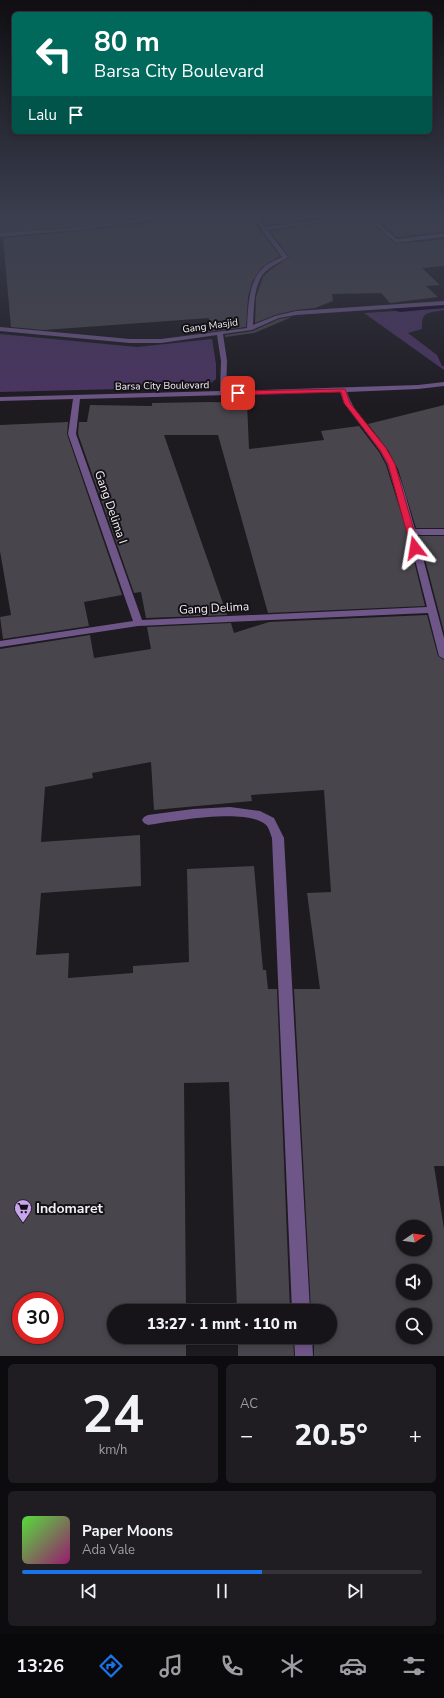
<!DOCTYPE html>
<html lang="id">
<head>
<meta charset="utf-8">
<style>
	body { margin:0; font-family:"Nunito Sans",sans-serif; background:#1f1d21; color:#f1f3f6; height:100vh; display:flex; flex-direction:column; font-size:15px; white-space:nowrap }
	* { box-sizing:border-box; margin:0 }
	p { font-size:13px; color:#9e9ea2 }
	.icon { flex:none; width:22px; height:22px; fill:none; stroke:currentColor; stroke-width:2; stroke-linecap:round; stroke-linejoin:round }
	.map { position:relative; height:1356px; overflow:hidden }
	.side { display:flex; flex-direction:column; gap:8px; padding:8px; background:#0c0b0d; flex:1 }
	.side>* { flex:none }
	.top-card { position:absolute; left:12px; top:12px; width:420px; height:122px; border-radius:6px; box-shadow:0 2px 6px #0003,0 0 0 1px #353337; background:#00695c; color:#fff; overflow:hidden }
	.needle { width:26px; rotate:77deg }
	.controls { position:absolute; left:396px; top:1220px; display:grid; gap:8px }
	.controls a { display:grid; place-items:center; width:36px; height:36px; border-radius:50%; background:#161418; box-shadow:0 2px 6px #0003,0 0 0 1px #353337; font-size:20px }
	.speed { position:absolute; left:12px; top:1292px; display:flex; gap:8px; font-size:20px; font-weight:700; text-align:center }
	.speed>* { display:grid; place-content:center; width:52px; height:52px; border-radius:50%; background:#161418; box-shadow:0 2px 6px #0003,0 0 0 1px #353337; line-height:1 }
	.speed .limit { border:6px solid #d22; background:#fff; color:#111 }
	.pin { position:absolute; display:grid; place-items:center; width:34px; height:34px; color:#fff; margin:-17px; border-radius:8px; box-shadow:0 2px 6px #0006 }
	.me { position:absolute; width:44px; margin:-22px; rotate:346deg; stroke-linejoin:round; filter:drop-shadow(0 0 3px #0008) }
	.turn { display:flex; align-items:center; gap:14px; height:84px; padding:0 16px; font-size:18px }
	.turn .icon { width:52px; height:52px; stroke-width:2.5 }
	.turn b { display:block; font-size:28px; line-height:34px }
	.then { display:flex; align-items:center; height:38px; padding:0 16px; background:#0003; gap:8px; font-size:15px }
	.big { font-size:30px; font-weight:800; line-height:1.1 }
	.side .card { flex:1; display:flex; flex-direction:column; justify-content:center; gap:6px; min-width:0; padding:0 14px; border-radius:6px; background:#1f1d21 }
	.side .dial { align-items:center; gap:0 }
	.dial b { font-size:52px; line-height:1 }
	.song { display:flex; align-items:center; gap:12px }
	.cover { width:48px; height:48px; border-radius:6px; background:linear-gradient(135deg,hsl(110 70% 55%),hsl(320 70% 35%)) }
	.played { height:4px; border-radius:2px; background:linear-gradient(90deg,#1a73e8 60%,#353337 60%) }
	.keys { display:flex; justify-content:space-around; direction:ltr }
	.heat { display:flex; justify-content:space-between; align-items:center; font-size:22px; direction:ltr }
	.side .tiles { flex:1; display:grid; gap:8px; grid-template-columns:1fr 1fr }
	.card:last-child { grid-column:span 2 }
	.trip { position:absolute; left:107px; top:1304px; width:230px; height:40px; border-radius:20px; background:#161418; box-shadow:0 2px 6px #0003,0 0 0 1px #353337; font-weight:800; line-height:40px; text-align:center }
	.menu { display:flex; height:64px; justify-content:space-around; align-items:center; background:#09080a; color:#9e9ea2 }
	.menu .icon { width:28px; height:28px }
	.menu .on { color:#1a73e8 }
	.menu b { font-size:18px; color:#f1f3f6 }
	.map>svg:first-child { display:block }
	.green { fill:#4b3462 }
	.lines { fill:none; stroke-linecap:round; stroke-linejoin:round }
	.stream { fill:#140124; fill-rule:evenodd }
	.building { fill:#48454c; fill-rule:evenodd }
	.minor { fill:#6f5688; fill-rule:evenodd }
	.route { fill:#e11d48; stroke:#92132f }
	.labels { text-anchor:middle; stroke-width:4; stroke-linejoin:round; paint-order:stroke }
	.far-street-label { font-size:10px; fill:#f1eff3; stroke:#141117 }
	.street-label { font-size:12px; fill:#f1eff3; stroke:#141117 }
	.near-poi-label { font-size:14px; font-weight:bold; fill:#f1eff3; stroke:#141117; text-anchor:start }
</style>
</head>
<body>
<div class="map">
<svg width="444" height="1356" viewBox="0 0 444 1356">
	<rect width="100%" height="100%" fill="#1d1a20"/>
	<path class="green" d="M0,218H143L148,221L79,230L0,235Z
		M444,308V310C428,313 421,311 422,329L408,333L437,355L442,366H444V370L364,313Z
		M0,334L137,347L212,339L216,364V379L208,385L200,387L0,392Z"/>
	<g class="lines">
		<path class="stream" d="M444,304V308L400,312L390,309L393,307L400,308Z"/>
	</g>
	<path class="building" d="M34,218H126L127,219L79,227L3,231L5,228L23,226L22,224L35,223Z
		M178,218H239L245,223L254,222L280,256L262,267L252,282L248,297L246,327L208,332L209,318L44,330L11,327L3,238L79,231L131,224L132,226Z
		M297,218H321L266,225L262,221Z
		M352,218H366L396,244L444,239V266L422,268L440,285L426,286L438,297L390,303L381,293L332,294L333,301L315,308L296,310L275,315L255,323L256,297L263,277L270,270L289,257L270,231Z
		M375,218H444V232L397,237Z
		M292,317L254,333L225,337V335L253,331L279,319Z
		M209,402L247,403L249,449L324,440L321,431L359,426L379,452L386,465L407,532L425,606L268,613L218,435H164L227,615L146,618L141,592L134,593L78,434L79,422H87L90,405L152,406V403Z
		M444,405V528H416L398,469L388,450L368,424Z
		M68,422L67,434L122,595L84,602L89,626L3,639L0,617L11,615L0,551V425Z
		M419,536H444V632Z
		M427,615L438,656L444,660V1166H434L444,1229V1356H314V1337H330V1311H311L294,989H320L307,893L331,892L324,790L251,795L252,801L154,810L151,762L92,773L93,778L45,787L41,842L140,835L141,886L41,893L36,955L69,953L68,978L133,973V966L189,962L187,869L254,866L263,970H266L268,989H277L290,1311H237L229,1082L184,1083L186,1311H114V1337H186V1356H0V649L90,635L94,658L151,649L147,627L231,623L234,633L269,622ZM403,1227H425V1249H403ZM403,1271H425V1293H403ZM21,1301H55V1335H21ZM403,1315H425V1337H403Z
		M238,1337H293L294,1356H238Z"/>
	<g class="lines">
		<path class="minor" d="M147,218H162L79,230L0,237V233L79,228Z
			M253,218H258L265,227L335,218H351L267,230L288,257C281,262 273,265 266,271C253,283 254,309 253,325L275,316L296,311L444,301V305L296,315L279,318L252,330L223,334L227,361L226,391L418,385L444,382V386L418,389L347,392C354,415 374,431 387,451C402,474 407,503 415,529H444V535H417L444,638V659L439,656L428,613L138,626L0,647V641L133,621L68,434L73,399L0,401V397L220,391L221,361L217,335L161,343H130L0,331V327L130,339H161L247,328C248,310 248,284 261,270C266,264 275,260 282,257ZM340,392L344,403L380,451L387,464L408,532L427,607L142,620L76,434L80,399Z
			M367,218H372L397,239L444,233V237L396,243Z
			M230,807L260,811L274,818L284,838L310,1311H292L272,838C270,833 269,827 265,824C245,808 174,821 148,825L144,823L142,820L144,817L148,815L193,809Z
			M294,1337H312L313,1356H295Z"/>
	</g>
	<linearGradient id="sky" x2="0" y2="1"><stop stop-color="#100e12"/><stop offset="0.53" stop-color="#3a3e4e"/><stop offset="1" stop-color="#3a3e4e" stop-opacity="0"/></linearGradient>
	<rect width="444" height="408" fill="url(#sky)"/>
	<path class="route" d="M345,389L350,403L386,448L395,464L419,548L418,549L411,548L388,464L380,450L344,403L341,392L238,395L235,393L238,391Z"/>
	<defs>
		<g id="supermarket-pin" transform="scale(0.9)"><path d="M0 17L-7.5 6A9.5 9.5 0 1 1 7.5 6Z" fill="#c9a5ee" stroke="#141117"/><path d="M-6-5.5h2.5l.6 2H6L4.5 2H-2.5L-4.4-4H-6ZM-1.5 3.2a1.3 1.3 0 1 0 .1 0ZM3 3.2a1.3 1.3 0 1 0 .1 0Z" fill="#111"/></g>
	</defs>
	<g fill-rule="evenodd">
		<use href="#supermarket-pin" x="23" y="1208"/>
	</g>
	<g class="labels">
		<g class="far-street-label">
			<text transform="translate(210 325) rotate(-8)" y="4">Gang Masjid</text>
			<text transform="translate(162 385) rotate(-1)" y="4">Barsa City Boulevard</text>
		</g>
		<g class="street-label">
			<text transform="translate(111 507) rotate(71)" y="4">Gang Delima I</text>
			<text transform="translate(214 608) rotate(-3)" y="4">Gang Delima</text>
		</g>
		<g class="near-poi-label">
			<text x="36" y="1213">Indomaret</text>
		</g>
	</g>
</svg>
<div class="controls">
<a><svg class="needle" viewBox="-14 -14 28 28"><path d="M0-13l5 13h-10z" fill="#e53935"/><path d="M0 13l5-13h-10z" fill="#9e9ea2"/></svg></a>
<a><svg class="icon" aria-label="sound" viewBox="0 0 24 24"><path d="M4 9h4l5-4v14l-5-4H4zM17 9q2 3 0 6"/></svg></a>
<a><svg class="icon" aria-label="search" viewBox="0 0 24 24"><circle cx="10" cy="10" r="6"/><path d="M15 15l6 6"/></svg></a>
</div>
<div class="speed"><div class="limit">30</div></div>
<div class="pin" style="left:238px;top:393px;background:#d93025"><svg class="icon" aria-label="arrive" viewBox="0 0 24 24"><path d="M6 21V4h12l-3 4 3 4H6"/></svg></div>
<svg class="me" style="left:415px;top:548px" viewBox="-20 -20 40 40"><path d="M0-17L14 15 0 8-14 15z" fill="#e11d48" stroke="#fff" stroke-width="4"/></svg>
<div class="trip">13:27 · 1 mnt · 110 m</div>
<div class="top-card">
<div class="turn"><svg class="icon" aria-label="left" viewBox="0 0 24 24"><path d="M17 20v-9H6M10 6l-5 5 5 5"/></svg><div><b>80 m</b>Barsa City Boulevard</div></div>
<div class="then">Lalu<svg class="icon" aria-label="arrive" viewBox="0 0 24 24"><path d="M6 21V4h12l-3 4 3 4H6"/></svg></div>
</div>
</div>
<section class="side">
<div class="tiles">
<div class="card dial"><b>24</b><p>km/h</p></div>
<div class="card"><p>AC</p>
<div class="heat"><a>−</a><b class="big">20.5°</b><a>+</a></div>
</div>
<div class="card">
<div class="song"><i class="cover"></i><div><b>Paper Moons</b><p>Ada Vale</p></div></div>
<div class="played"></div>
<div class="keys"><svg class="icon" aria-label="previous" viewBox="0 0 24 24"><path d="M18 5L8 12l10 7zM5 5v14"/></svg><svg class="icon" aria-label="pause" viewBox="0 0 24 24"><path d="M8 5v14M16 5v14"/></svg><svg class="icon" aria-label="next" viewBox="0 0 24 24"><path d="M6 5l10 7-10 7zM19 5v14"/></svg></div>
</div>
</div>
</section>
<nav class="menu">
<b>13:26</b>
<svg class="icon on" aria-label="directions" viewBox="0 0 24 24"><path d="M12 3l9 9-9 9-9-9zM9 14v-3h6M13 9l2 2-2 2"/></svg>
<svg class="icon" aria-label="music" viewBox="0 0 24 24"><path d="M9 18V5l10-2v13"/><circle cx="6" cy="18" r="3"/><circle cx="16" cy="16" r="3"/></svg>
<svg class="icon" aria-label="phone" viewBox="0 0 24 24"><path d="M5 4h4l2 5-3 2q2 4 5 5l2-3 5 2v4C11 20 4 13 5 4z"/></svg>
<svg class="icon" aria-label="climate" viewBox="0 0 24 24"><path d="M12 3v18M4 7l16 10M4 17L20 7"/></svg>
<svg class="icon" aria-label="car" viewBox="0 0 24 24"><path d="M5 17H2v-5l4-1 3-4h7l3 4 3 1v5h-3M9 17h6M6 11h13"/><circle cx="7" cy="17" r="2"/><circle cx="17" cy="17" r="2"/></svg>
<svg class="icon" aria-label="filters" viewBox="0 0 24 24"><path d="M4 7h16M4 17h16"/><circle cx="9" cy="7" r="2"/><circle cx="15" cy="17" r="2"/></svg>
</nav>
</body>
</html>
